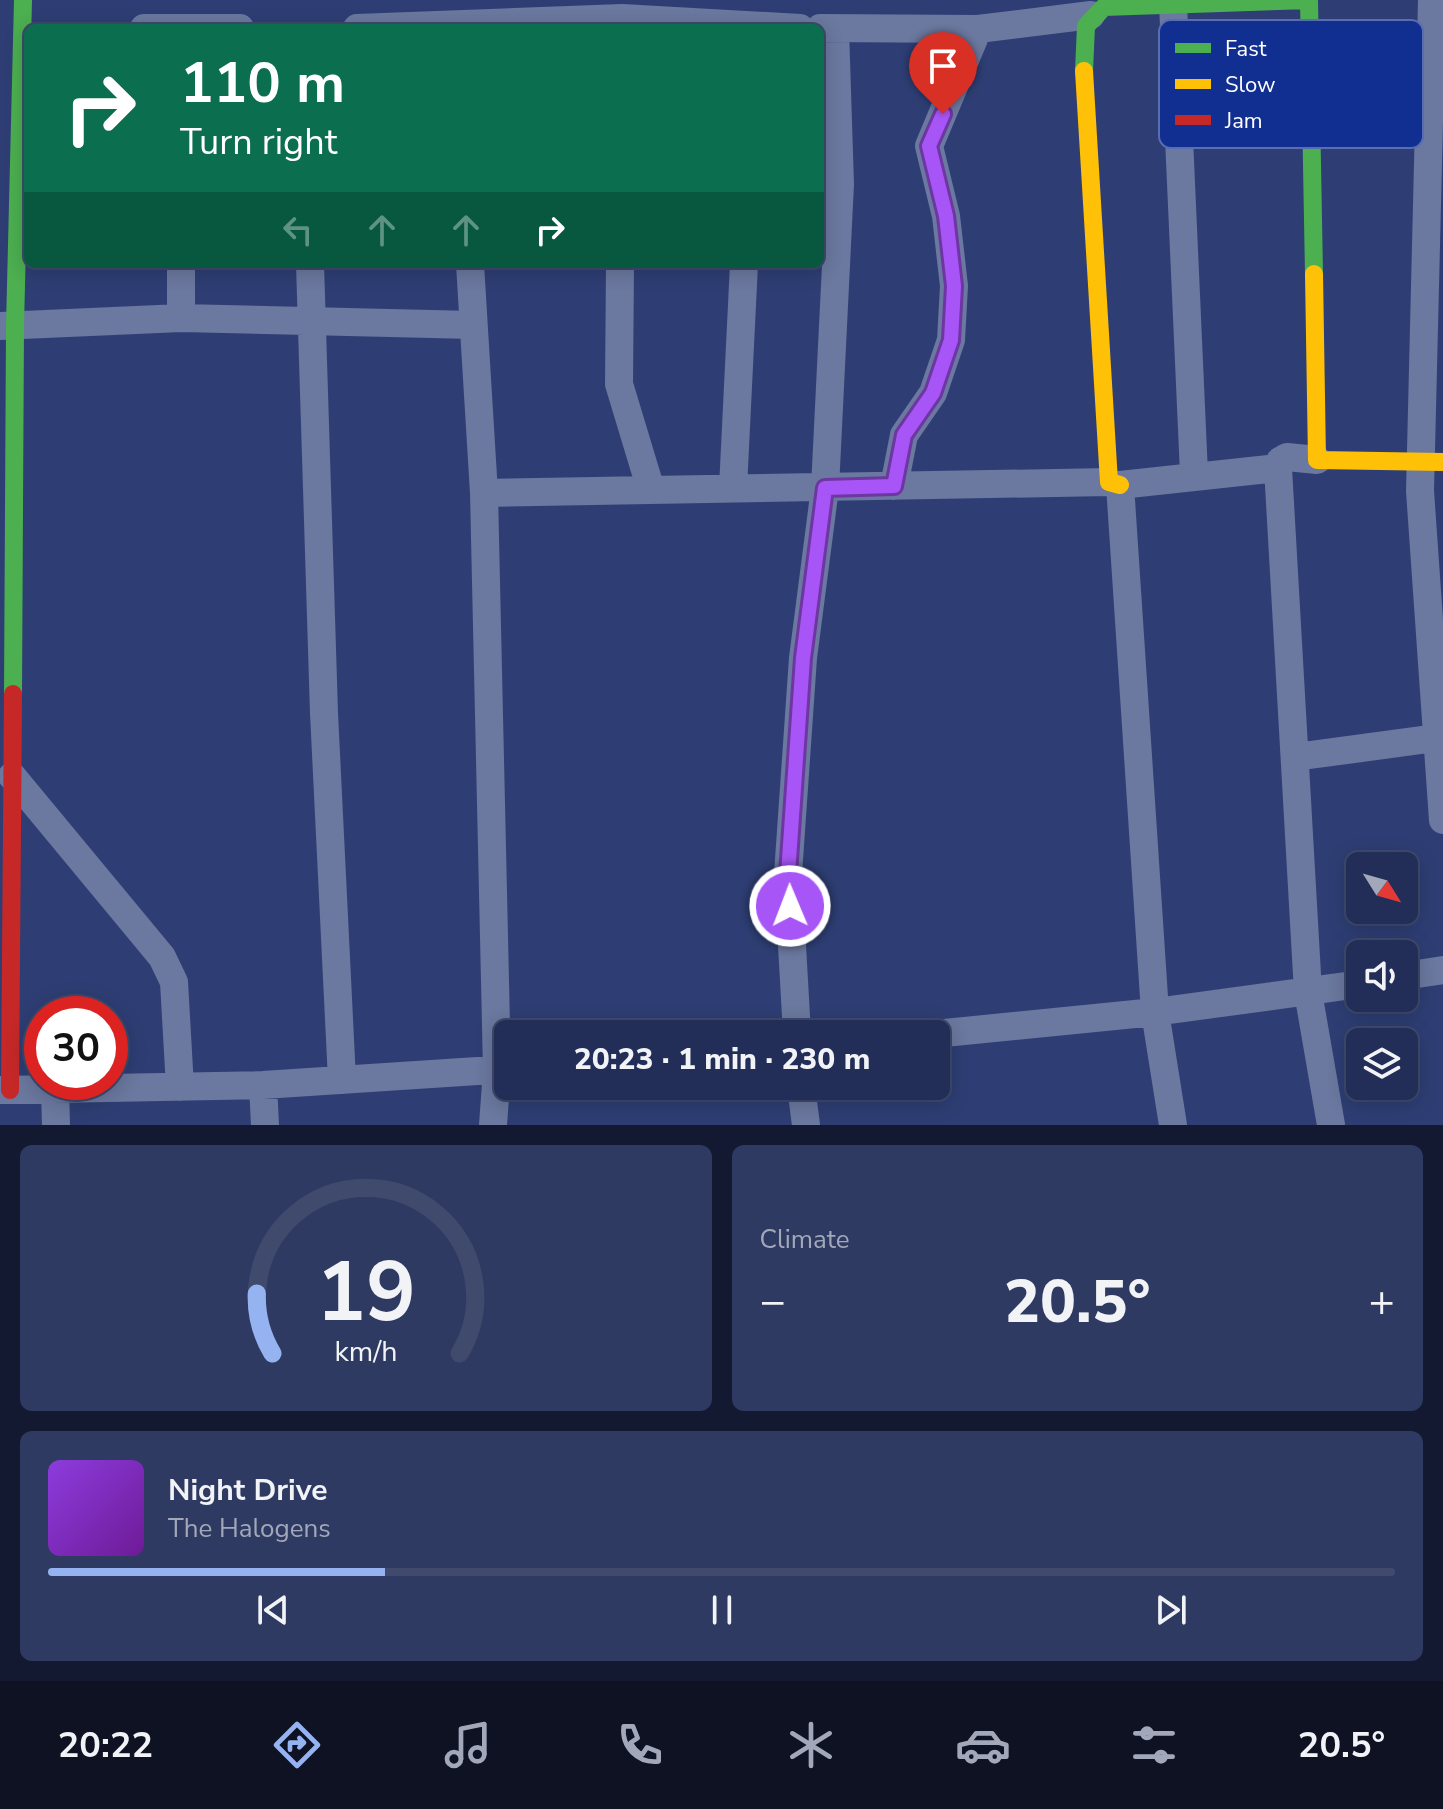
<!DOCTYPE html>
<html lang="en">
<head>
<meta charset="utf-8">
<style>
	body { margin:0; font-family:"Nunito Sans",sans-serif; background:#2e3a61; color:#f1f3f6; height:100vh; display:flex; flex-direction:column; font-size:30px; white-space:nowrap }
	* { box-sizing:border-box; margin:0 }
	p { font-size:26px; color:#a2a8ba }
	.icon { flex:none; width:44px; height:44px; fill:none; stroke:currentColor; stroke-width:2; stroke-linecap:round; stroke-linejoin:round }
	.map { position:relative; height:1125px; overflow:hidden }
	.drawer { display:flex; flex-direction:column; gap:20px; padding:20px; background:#131930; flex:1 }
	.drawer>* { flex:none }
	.top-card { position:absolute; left:24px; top:24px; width:800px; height:244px; border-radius:12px; box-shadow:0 4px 20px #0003,0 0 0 2px #3f4a6d; background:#0b6e4f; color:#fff; overflow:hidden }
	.needle { width:52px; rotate:127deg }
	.fabs { position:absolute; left:1346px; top:852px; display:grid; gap:16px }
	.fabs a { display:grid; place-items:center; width:72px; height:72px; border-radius:12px; background:#222e57; box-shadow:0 4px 20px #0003,0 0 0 2px #3f4a6d; font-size:40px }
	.speed { position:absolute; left:24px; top:996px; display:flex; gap:16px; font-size:40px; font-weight:700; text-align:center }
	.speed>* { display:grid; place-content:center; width:104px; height:104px; border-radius:50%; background:#222e57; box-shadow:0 4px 20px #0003,0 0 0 2px #3f4a6d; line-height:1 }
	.speed .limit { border:12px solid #d22; background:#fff; color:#111 }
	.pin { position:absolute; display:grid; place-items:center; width:68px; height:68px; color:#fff; margin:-82px -34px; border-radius:50% 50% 50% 0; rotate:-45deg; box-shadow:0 0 8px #0007 }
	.pin .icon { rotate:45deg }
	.me { position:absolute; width:88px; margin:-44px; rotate:359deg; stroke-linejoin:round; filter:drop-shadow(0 0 6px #0008) }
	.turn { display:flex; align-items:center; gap:28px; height:168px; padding:0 24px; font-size:36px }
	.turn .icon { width:104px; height:104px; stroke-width:2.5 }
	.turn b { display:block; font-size:56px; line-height:68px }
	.lanes { display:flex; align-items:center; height:76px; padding:0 24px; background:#0003; justify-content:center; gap:40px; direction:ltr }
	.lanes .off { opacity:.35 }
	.big { font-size:60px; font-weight:800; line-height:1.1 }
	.drawer .widget { flex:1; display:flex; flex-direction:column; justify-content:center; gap:12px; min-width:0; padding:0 28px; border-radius:12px; background:#2e3a61 }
	.drawer .dial { align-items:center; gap:0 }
	.dial svg { height:208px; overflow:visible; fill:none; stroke:#3f4a6d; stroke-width:7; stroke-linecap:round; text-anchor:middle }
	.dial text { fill:#f1f3f6; stroke:none }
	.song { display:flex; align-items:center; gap:24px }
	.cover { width:96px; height:96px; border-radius:12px; background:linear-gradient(135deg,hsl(270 70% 55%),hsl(280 70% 35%)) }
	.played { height:8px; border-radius:4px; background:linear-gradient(90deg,#95b2f1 25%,#3f4a6d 25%) }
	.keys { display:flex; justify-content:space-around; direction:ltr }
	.heat { display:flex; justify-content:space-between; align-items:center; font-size:44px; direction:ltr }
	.drawer .tiles { flex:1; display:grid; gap:20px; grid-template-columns:1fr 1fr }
	.widget:last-child { grid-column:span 2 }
	.trip { position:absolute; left:494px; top:1020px; width:456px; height:80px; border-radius:12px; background:#222e57; box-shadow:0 4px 20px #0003,0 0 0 2px #3f4a6d; font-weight:800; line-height:80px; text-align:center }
	.tabs { display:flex; height:128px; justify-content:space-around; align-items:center; background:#0e1223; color:#a2a8ba }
	.tabs .icon { width:56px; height:56px }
	.tabs .active { color:#95b2f1 }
	.tabs b { font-size:36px; color:#f1f3f6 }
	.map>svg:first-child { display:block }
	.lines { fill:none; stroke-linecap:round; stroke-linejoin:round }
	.street { stroke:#6b789f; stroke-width:28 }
	.fast { stroke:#4caf50; stroke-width:18 }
	.slow { stroke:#ffc107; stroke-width:18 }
	.jam { stroke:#c62828; stroke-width:18 }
	.route-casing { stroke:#6d37a1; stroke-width:20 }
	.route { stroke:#a855f7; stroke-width:14 }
	.key { fill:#112e91; stroke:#586db2; stroke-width:2 }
	.key-label { font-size:22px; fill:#fff }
</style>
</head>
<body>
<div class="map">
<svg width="1443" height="1125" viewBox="0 0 1443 1125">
	<rect width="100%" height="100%" fill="#2e3e74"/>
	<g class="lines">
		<path class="street" d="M1432,0L1420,491L1443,820
			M1173,4L1194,474
			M144,28H240
			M357,28L622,18L800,28
			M820,28L978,29L929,146L946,216L954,286L951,340L933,393L904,435L894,486
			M978,29L1091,15
			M181,264V318
			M310,264L324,713L342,1080
			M470,264L484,493L497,1070L493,1125
			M620,264L619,384L651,490
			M0,326L181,318L473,325
			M1317,460L1287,457L1280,461L1278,468L1308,992L1331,1125
			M733,488L744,264
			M484,493L1109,482
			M1295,757L1436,738
			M12,776L162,957L174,982L180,1087
			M1404,976L1443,970
			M797,1034L788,874L803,658L825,488L840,184L835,29
			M934,1034L1155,1012L1360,984
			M263,1085L265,1125
			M801,1086L806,1125
			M55,1089L56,1125
			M0,1090L263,1085L508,1069
			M1173,1125L1155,1012L1120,485L1278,468"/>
		<path class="fast" d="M1084,71L1086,26L1104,7L1309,0L1314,274
			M13,694L15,326L23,0"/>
		<path class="slow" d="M1084,71L1109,482L1120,485
			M1314,274L1317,460L1443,462"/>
		<path class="jam" d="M10,1090L13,694"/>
	</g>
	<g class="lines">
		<g class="route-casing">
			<path id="route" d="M790,906L788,874L803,658L825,488L894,486L904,435L933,393L951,340L954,286L946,216L929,146L943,114"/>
		</g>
		<use href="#route" class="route"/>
	</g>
	<rect x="1159" y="20" width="264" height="128" rx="12" class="key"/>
	<rect x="1175" y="43" width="36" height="10" fill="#4caf50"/>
	<rect x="1175" y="79" width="36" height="10" fill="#ffc107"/>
	<rect x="1175" y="115" width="36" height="10" fill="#c62828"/>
	<g class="key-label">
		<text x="1225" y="56">Fast</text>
		<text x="1225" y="92">Slow</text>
		<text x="1225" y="128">Jam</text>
	</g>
</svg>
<div class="fabs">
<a><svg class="needle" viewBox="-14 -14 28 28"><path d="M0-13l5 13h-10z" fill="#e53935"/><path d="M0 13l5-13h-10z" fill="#a2a8ba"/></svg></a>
<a><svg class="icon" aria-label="sound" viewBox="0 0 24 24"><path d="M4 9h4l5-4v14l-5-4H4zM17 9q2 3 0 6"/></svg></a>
<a><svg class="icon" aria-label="layers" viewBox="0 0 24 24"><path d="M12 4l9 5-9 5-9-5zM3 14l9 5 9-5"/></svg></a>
</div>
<div class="speed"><div class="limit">30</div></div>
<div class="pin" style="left:943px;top:114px;background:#d93025"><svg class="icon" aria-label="arrive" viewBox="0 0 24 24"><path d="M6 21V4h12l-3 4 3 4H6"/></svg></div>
<svg class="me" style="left:790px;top:906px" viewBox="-20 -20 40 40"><circle r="17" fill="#a855f7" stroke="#fff" stroke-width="3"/><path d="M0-11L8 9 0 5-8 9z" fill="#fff"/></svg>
<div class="trip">20:23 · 1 min · 230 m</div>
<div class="top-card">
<div class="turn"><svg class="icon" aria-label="right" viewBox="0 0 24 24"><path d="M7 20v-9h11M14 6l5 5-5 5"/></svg><div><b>110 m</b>Turn right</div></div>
<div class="lanes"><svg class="icon off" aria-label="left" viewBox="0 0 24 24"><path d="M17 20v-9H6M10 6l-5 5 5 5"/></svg><svg class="icon off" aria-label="ahead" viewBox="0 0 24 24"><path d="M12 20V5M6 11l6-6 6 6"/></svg><svg class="icon off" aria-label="ahead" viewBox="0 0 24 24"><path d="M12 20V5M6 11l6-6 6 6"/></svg><svg class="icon" aria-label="right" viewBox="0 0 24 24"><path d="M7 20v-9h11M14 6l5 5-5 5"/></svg></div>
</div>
</div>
<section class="drawer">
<div class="tiles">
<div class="widget dial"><svg viewBox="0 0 100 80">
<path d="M14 69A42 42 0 1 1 86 69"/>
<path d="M14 69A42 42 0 0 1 8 46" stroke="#95b2f1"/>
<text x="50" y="56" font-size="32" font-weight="700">19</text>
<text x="50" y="72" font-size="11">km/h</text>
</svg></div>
<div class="widget"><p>Climate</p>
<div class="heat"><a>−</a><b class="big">20.5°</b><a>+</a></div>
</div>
<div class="widget">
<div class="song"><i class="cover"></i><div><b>Night Drive</b><p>The Halogens</p></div></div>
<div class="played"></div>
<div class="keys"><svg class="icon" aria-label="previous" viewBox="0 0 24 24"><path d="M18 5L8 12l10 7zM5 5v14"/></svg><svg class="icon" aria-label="pause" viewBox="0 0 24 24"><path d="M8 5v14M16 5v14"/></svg><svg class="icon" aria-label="next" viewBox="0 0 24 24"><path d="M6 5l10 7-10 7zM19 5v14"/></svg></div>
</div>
</div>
</section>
<nav class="tabs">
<b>20:22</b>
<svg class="icon active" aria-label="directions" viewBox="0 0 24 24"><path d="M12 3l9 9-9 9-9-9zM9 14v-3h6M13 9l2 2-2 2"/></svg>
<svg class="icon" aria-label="music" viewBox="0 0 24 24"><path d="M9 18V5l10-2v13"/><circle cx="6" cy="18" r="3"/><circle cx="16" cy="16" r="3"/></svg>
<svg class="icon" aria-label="phone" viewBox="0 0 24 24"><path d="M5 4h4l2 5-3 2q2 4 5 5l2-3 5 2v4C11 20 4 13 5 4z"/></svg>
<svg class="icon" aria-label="climate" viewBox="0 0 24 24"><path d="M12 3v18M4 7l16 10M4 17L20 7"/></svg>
<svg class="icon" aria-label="car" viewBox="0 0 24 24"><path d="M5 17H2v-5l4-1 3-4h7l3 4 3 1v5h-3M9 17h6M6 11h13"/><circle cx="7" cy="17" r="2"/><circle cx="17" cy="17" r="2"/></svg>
<svg class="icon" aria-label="filters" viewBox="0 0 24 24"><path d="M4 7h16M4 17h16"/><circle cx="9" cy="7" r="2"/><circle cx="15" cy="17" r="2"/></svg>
<b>20.5°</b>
</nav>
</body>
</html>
